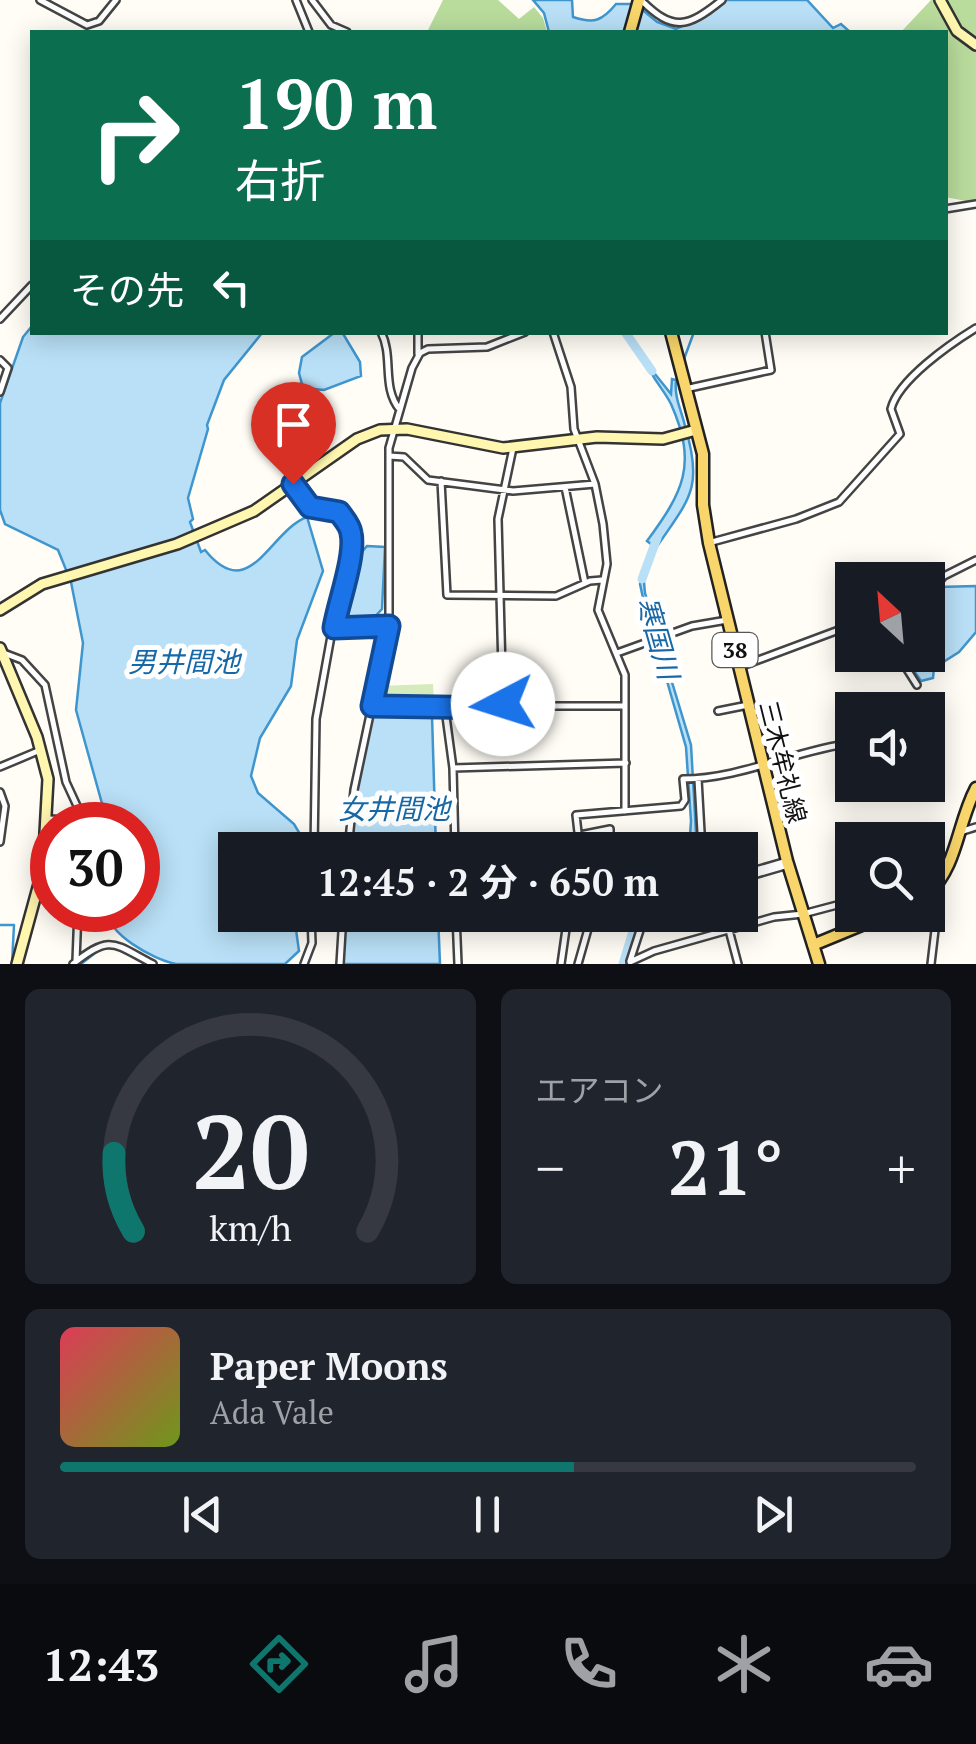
<!DOCTYPE html>
<html lang="ja">
<head>
<meta charset="utf-8">
<style>
	body { margin:0; font-family:"PT Serif","Noto Sans JP",serif; background:#20242c; color:#f1f3f6; height:100vh; display:flex; flex-direction:column; font-size:38px; white-space:nowrap }
	* { box-sizing:border-box; margin:0 }
	p { font-size:32px; color:#9ea1a6 }
	.icon { flex:none; width:55px; height:55px; fill:none; stroke:currentColor; stroke-width:2; stroke-linecap:round; stroke-linejoin:round }
	.map { position:relative; height:964px; overflow:hidden }
	.details { display:flex; flex-direction:column; gap:25px; padding:25px; background:#0d0f14; flex:1 }
	.details>* { flex:none }
	.guide { position:absolute; left:30px; top:30px; width:918px; height:305px; border-radius:0px; box-shadow:0 5px 25px #0003; background:#0b6e4f; color:#fff; overflow:hidden }
	.needle { width:65px; rotate:334deg }
	.tools { position:absolute; left:835px; top:562px; display:grid; gap:20px }
	.tools a { display:grid; place-items:center; width:110px; height:110px; border-radius:0px; background:#171b24; box-shadow:0 5px 25px #0003; font-size:50px }
	.speed { position:absolute; left:30px; top:802px; display:flex; gap:20px; font-size:50px; font-weight:700; text-align:center }
	.speed>* { display:grid; place-content:center; width:130px; height:130px; border-radius:50%; background:#171b24; box-shadow:0 5px 25px #0003; line-height:1 }
	.speed .limit { border:15px solid #d22; background:#fff; color:#111 }
	.pin { position:absolute; display:grid; place-items:center; width:85px; height:85px; color:#fff; margin:-102px -42px; border-radius:50% 50% 50% 0; rotate:-45deg; box-shadow:0 0 10px #0007 }
	.pin .icon { rotate:45deg }
	.me { position:absolute; width:110px; margin:-55px; rotate:265deg; stroke-linejoin:round; filter:drop-shadow(0 0 8px #0008) }
	.turn { display:flex; align-items:center; gap:35px; height:210px; padding:0 40px; font-size:45px }
	.turn .icon { width:130px; height:130px; stroke-width:2.5 }
	.turn b { display:block; font-size:70px; line-height:85px }
	.then { display:flex; align-items:center; height:95px; padding:0 40px; background:#0003; gap:20px; font-size:38px }
	.big { font-size:75px; font-weight:700; line-height:1.1 }
	.details .tile { flex:1; display:flex; flex-direction:column; justify-content:center; gap:15px; min-width:0; padding:0 35px; border-radius:15px; background:#20242c }
	.details .dial { align-items:center; gap:0 }
	.dial svg { height:260px; overflow:visible; fill:none; stroke:#363941; stroke-width:7; stroke-linecap:round; text-anchor:middle }
	.dial text { fill:#f1f3f6; stroke:none }
	.song { display:flex; align-items:center; gap:30px }
	.cover { width:120px; height:120px; border-radius:15px; background:linear-gradient(135deg,hsl(350 70% 55%),hsl(80 70% 35%)) }
	.played { height:10px; border-radius:5px; background:linear-gradient(90deg,#0f766e 60%,#363941 60%) }
	.keys { display:flex; justify-content:space-around; direction:ltr }
	.heat { display:flex; justify-content:space-between; align-items:center; font-size:55px; direction:ltr }
	.details .tiles { flex:1; display:grid; gap:25px; grid-template-columns:1fr 1fr }
	.tile:last-child { grid-column:span 2 }
	.trip { position:absolute; left:218px; top:832px; width:540px; height:100px; border-radius:0px; background:#171b24; box-shadow:0 5px 25px #0003; font-weight:700; line-height:100px; text-align:center }
	.menu { display:flex; height:160px; justify-content:space-around; align-items:center; background:#090b0e; color:#9ea1a6 }
	.menu .icon { width:70px; height:70px }
	.menu .active { color:#0f766e }
	.menu b { font-size:45px; color:#f1f3f6 }
	.map>svg:first-child { display:block }
	.green { fill:#d5ebbd }
	.forest { fill:#b9dc9c }
	.water { fill:#b9e0f7; stroke:#3f96cf; stroke-width:2.5 }
	.lines { fill:none; stroke-linecap:round; stroke-linejoin:round }
	.stream { stroke:#3f96cf; stroke-width:2.5 }
	.river { stroke:#b9e0f7; stroke-width:9 }
	.street-casing { stroke:#444; stroke-width:10 }
	.secondary-casing { stroke:#333; stroke-width:14 }
	.primary-casing { stroke:#222; stroke-width:15 }
	.street { stroke:#fff; stroke-width:5 }
	.secondary { stroke:#fff6b0; stroke-width:9 }
	.primary { stroke:#f9d66b; stroke-width:10 }
	.route-casing { stroke:#114b97; stroke-width:25 }
	.route { stroke:#1a73e8; stroke-width:18 }
	.labels { text-anchor:middle; stroke-width:10; stroke-linejoin:round; paint-order:stroke }
	.shield { fill:#fff; stroke:#585858; stroke-width:2.5 }
	.shield-label { font-size:22px; font-weight:bold; fill:#111 }
	.street-label { font-size:25px; fill:#111; stroke:#fff }
	.water-label { font-size:28px; font-style:italic; fill:#1768a6; stroke:#fff }
</style>
</head>
<body>
<div class="map">
<svg width="976" height="964" viewBox="0 0 976 964">
	<rect width="100%" height="100%" fill="#fffdf5"/>
	<path class="green" d="M433,684L434,705H372L377,686Z"/>
	<path class="forest" d="M443,0H498L519,19L534,7L543,18L547,32H427Z
		M931,0H976V203L945,197V32H901Z"/>
	<path class="water" d="M533,0H572L573,17C594,24 602,21 616,4H634L624,32H549L544,13Z
		M726,0H807L833,28L841,24L850,32H631L639,7L657,22L676,29L710,14Z
		M32,326V332L262,333L224,380L207,425L208,429L188,498L193,519L190,522L201,552L205,550C250,606 269,531 307,517L323,571L297,640L291,686L260,738L251,776L258,793L294,824L300,834V844L295,850H235V915H294L299,951L285,964C253,964 205,964 176,964C154,960 105,933 108,910H138V825H108L76,710L83,643L71,582L58,550L5,524L0,510V403L23,337Z
		M342,332L360,362L361,376L324,390L303,388L299,373L302,357L334,333Z
		M647,364L671,394L672,379L676,380C674,397 681,409 685,426C704,489 689,499 656,548L647,541C683,492 698,465 671,404C664,390 652,378 647,364Z
		M367,546L385,547L382,609L369,623L341,625L338,623C342,597 347,565 367,546Z
		M643,572L645,593L691,745L697,850H689L691,821L686,747L643,598L640,584Z
		M976,586V632L959,652L934,668L933,678L921,681L903,655H928V597L939,587Z
		M375,714L432,715L436,850H350L352,807L372,715Z
		M345,915H438L440,964H342Z"/>
	<g class="lines">
		<path class="stream" d="M684,359L694,332
			M0,925H14L12,964
			M81,964L99,950"/>
		<path class="river" d="M625,332L652,371
			M642,579L657,538
			M623,964L638,915"/>
		<g class="street-casing">
			<path id="street" d="M40,0L87,25L99,21L116,0
				M296,0L309,32
				M312,0L331,25L347,32
				M641,0C673,32 687,28 722,0
				M945,209L976,204
				M0,319L32,285
				M381,332C394,357 381,387 400,410
				M553,332L571,387L574,429L595,484L603,524L607,564L598,610L625,675V811
				M418,354V332
				M0,360L8,368L0,392
				M685,389L771,370L765,332
				M389,456L404,457L428,480L513,491L595,484
				M441,481L447,595L556,596L590,581L602,580
				M293,484L310,507L339,512L352,533L350,556L337,603L316,719L314,850
				M565,487L585,583
				M712,542L796,519L839,502L900,434L891,409C898,380 950,344 976,328
				M928,593L944,576L976,560
				M334,629L389,625
				M1,652L22,660L45,685L66,782L78,808L76,825
				M617,653L692,626L727,620
				M898,655L917,685
				M742,666L852,625
				M372,706H624
				M503,708L498,519L513,448
				M445,709L453,768L455,850
				M718,711L748,705
				M753,723L771,717L768,708L753,713
				M0,767L38,751
				M453,768L626,763
				M698,779L702,850
				M0,792L5,806L0,842
				M47,819L76,820
				M963,831L976,827
				M580,835L610,829V850
				M918,839L919,840
				M928,848L935,847
				M348,850L354,790L389,625V448L412,368L420,353L428,349L487,347L525,332
				M580,850L576,815L681,806L685,800L683,779C740,779 796,750 852,743
				M740,852L749,849
				M740,856L745,871L749,872L787,861
				M740,879L788,865
				M928,896L935,930L931,964
				M456,915L458,964
				M725,915L738,964
				M76,961L78,910
				M630,961L645,915
				M630,962L654,951L774,917L803,914L852,901
				M73,964C111,933 114,944 153,964
				M304,964L312,943L311,915
				M340,964L343,915
				M561,964L568,915
				M578,964L590,922L601,915"/>
		</g>
		<g class="secondary-casing">
			<path id="secondary" d="M940,0L957,31L976,45
				M0,610L42,584L177,544L254,511L357,439L380,430L407,429L503,448L597,437L663,439L696,430
				M0,648L37,737L48,779L43,869L17,964"/>
		</g>
		<g class="primary-casing">
			<path id="primary" d="M630,32L639,0
				M671,332L703,454V505L709,543L787,861L819,964
				M928,894C958,865 957,824 976,788
				M813,945L886,915"/>
		</g>
		<use href="#street" class="street"/>
		<use href="#secondary" class="secondary"/>
		<use href="#primary" class="primary"/>
	</g>
	<g class="lines">
		<g class="route-casing">
			<path id="route" d="M293,484L310,507L339,512C343,518 350,525 351,533C356,556 338,603 334,628L389,626L372,706L503,708V704"/>
		</g>
		<use href="#route" class="route"/>
	</g>
	<g class="labels">
		<rect class="shield" x="712.5" y="633" width="45" height="34" rx="8"/>
		<g class="shield-label">
			<text x="735" y="658">38</text>
		</g>
		<g class="street-label">
			<text transform="translate(783 762) rotate(76)" y="9">三木牟礼線</text>
		</g>
		<g class="water-label">
			<text transform="translate(658 638) rotate(74)" y="10">寒国川</text>
			<text x="184" y="672">男井間池</text>
			<text x="394" y="819">女井間池</text>
		</g>
	</g>
</svg>
<div class="tools">
<a><svg class="needle" viewBox="-14 -14 28 28"><path d="M0-13l5 13h-10z" fill="#e53935"/><path d="M0 13l5-13h-10z" fill="#9ea1a6"/></svg></a>
<a><svg class="icon" aria-label="sound" viewBox="0 0 24 24"><path d="M4 9h4l5-4v14l-5-4H4zM17 9q2 3 0 6"/></svg></a>
<a><svg class="icon" aria-label="search" viewBox="0 0 24 24"><circle cx="10" cy="10" r="6"/><path d="M15 15l6 6"/></svg></a>
</div>
<div class="speed"><div class="limit">30</div></div>
<div class="pin" style="left:293px;top:484px;background:#d93025"><svg class="icon" aria-label="arrive" viewBox="0 0 24 24"><path d="M6 21V4h12l-3 4 3 4H6"/></svg></div>
<svg class="me" style="left:503px;top:704px" viewBox="-20 -20 40 40"><circle r="19" fill="#fff"/><path d="M0-13L10 11 0 6-10 11z" fill="#1a73e8"/></svg>
<div class="trip">12:45 · 2 分 · 650 m</div>
<div class="guide">
<div class="turn"><svg class="icon" aria-label="right" viewBox="0 0 24 24"><path d="M7 20v-9h11M14 6l5 5-5 5"/></svg><div><b>190 m</b>右折</div></div>
<div class="then">その先<svg class="icon" aria-label="left" viewBox="0 0 24 24"><path d="M17 20v-9H6M10 6l-5 5 5 5"/></svg></div>
</div>
</div>
<section class="details">
<div class="tiles">
<div class="tile dial"><svg viewBox="0 0 100 80">
<path d="M14 69A42 42 0 1 1 86 69"/>
<path d="M14 69A42 42 0 0 1 8 45" stroke="#0f766e"/>
<text x="50" y="56" font-size="32" font-weight="700">20</text>
<text x="50" y="72" font-size="11">km/h</text>
</svg></div>
<div class="tile"><p>エアコン</p>
<div class="heat"><a>−</a><b class="big">21°</b><a>+</a></div>
</div>
<div class="tile">
<div class="song"><i class="cover"></i><div><b>Paper Moons</b><p>Ada Vale</p></div></div>
<div class="played"></div>
<div class="keys"><svg class="icon" aria-label="previous" viewBox="0 0 24 24"><path d="M18 5L8 12l10 7zM5 5v14"/></svg><svg class="icon" aria-label="pause" viewBox="0 0 24 24"><path d="M8 5v14M16 5v14"/></svg><svg class="icon" aria-label="next" viewBox="0 0 24 24"><path d="M6 5l10 7-10 7zM19 5v14"/></svg></div>
</div>
</div>
</section>
<nav class="menu">
<b>12:43</b>
<svg class="icon active" aria-label="directions" viewBox="0 0 24 24"><path d="M12 3l9 9-9 9-9-9zM9 14v-3h6M13 9l2 2-2 2"/></svg>
<svg class="icon" aria-label="music" viewBox="0 0 24 24"><path d="M9 18V5l10-2v13"/><circle cx="6" cy="18" r="3"/><circle cx="16" cy="16" r="3"/></svg>
<svg class="icon" aria-label="phone" viewBox="0 0 24 24"><path d="M5 4h4l2 5-3 2q2 4 5 5l2-3 5 2v4C11 20 4 13 5 4z"/></svg>
<svg class="icon" aria-label="climate" viewBox="0 0 24 24"><path d="M12 3v18M4 7l16 10M4 17L20 7"/></svg>
<svg class="icon" aria-label="car" viewBox="0 0 24 24"><path d="M5 17H2v-5l4-1 3-4h7l3 4 3 1v5h-3M9 17h6M6 11h13"/><circle cx="7" cy="17" r="2"/><circle cx="17" cy="17" r="2"/></svg>
</nav>
</body>
</html>
